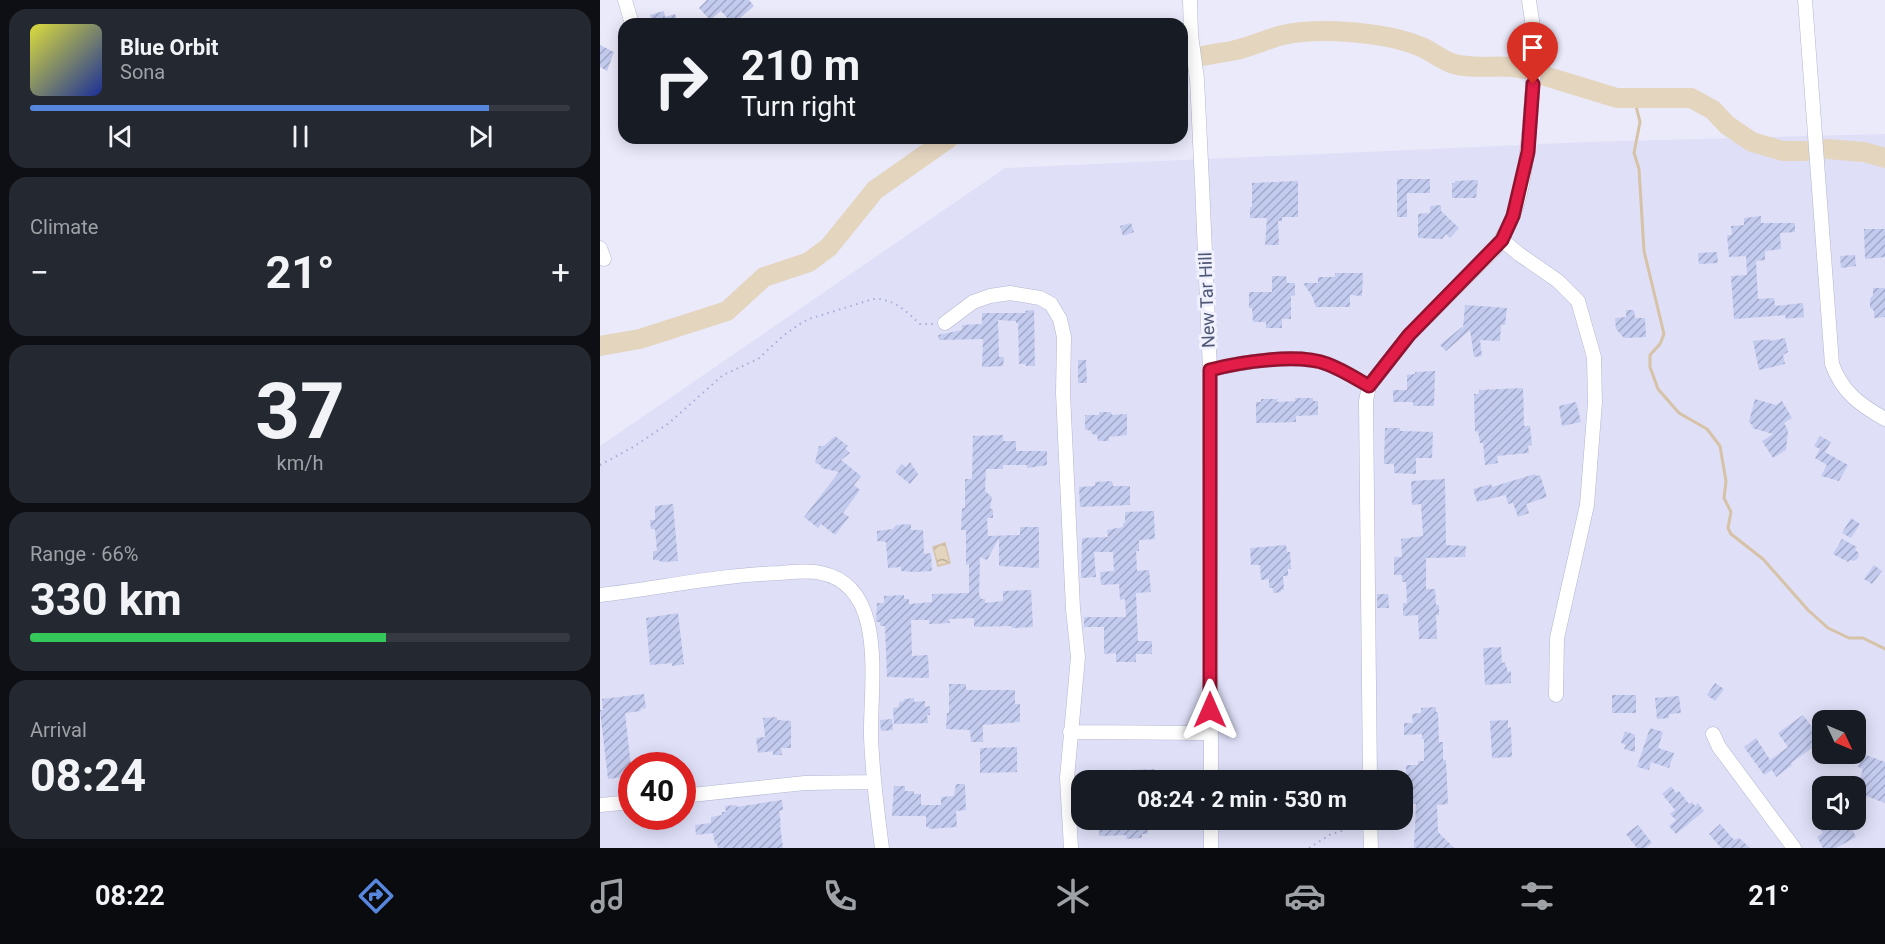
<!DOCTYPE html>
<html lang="en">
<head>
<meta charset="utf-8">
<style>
	body { margin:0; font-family:Roboto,sans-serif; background:#242831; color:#f1f3f6; height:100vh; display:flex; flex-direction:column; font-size:22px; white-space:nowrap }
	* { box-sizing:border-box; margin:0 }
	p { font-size:20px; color:#9ea1a6 }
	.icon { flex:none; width:33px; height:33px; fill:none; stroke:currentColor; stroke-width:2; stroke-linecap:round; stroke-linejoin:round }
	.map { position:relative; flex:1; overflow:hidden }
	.drawer { display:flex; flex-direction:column; gap:9px; padding:9px; background:#0d0f14; width:600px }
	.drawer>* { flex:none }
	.hud { position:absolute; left:18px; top:18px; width:570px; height:126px; border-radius:18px; box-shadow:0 3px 15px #0003; background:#171b24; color:#f1f3f6; overflow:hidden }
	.needle { width:39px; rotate:134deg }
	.buttons { position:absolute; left:1212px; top:710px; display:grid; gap:12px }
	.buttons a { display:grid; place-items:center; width:54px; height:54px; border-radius:12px; background:#171b24; box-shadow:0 3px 15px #0003; font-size:30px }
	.speed { position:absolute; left:18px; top:752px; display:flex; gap:12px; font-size:30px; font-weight:700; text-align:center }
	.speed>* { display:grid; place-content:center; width:78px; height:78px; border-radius:50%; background:#171b24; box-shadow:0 3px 15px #0003; line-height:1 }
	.speed .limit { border:9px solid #d22; background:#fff; color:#111 }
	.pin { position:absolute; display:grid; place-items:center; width:51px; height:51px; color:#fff; margin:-62px -26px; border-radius:50% 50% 50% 0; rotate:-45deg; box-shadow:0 0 6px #0007 }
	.pin .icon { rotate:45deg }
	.me { position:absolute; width:66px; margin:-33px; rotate:0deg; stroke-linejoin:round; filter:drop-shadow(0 0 4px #0008) }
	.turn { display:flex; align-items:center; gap:21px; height:126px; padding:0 24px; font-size:27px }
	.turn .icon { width:78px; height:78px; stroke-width:2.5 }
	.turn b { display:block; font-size:42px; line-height:51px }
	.big { font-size:45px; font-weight:700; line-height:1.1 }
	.drawer .card { flex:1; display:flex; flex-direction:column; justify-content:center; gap:9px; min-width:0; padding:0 21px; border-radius:18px; background:#242831 }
	.drawer .dial { align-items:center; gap:0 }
	.dial b { font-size:78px; line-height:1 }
	.song { display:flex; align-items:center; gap:18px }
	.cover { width:72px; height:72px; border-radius:9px; background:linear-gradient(135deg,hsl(60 70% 55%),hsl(230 70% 35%)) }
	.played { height:6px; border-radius:3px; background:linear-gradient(90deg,#5786dd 85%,#363941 85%) }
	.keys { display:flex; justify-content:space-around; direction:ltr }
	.heat { display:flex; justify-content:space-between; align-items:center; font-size:33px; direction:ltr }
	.charge { height:9px; border-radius:4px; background:linear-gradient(90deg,#34c759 66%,#363941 0) }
	.trip { position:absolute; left:471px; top:770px; width:342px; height:60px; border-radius:18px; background:#171b24; box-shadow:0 3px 15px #0003; font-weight:700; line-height:60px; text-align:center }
	.tabs { display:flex; height:96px; justify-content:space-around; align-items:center; background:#090b0e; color:#9ea1a6 }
	.tabs .icon { width:42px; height:42px }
	.tabs .selected { color:#5786dd }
	.tabs b { font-size:27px; color:#f1f3f6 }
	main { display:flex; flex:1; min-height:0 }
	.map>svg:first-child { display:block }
	.residential { fill:#dfdff8; fill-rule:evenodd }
	.water { fill:url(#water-waves); stroke:#d6c2a6; stroke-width:1.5 }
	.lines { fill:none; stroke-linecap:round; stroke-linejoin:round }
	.stream { stroke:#d6c2a6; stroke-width:3 }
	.river { stroke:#e4d5bf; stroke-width:20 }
	.building { fill:url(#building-hatch) }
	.minor-casing { stroke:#b2b7cf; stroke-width:15 }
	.path { stroke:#a6aed5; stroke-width:2; stroke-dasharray:1.5 4.5; stroke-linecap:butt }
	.minor { stroke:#fff; stroke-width:14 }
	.route-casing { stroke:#92132f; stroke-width:15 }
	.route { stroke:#e11d48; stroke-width:10 }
	.labels { text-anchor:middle; stroke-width:6; stroke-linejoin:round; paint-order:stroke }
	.street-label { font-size:18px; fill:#4e5775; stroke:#f1f1fe }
</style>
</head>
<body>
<main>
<section class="drawer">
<div class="card">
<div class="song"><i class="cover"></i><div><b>Blue Orbit</b><p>Sona</p></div></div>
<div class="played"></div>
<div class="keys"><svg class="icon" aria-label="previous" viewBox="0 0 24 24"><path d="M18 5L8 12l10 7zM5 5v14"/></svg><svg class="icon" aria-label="pause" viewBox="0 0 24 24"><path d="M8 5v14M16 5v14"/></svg><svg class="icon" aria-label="next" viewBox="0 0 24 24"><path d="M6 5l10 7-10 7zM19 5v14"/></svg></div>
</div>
<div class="card"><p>Climate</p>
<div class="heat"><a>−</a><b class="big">21°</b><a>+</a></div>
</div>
<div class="card dial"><b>37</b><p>km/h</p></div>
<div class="card"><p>Range · 66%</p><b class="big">330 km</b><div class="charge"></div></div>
<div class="card"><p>Arrival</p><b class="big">08:24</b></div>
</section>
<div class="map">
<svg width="1285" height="848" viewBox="0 0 1285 848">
	<defs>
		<pattern id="water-waves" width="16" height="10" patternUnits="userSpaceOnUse" patternTransform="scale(1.5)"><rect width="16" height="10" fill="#e4d5bf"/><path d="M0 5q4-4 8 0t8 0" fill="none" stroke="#bbb0a0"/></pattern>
		<pattern id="building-hatch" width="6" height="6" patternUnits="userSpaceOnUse" patternTransform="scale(1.5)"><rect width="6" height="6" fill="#c3cbef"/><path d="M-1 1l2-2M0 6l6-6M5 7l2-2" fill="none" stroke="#a1a8c6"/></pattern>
	</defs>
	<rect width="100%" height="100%" fill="#ebeafb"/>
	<path class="residential" d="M1285,134V848H0V446L405,168L987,142ZM1222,720H1256V753H1222ZM32,765H82V816H32ZM482,780H802V819H482ZM1222,786H1256V819H1222Z"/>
	<path class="water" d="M345,543L350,563L338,566L333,547Z"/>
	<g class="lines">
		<path class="stream" d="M1034,98L1040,122L1034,153L1039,169L1044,251L1064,334L1060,344L1050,355V367L1058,389L1079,413L1107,429L1120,446L1126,481L1124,498L1131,512L1128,528L1131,534L1163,559L1208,610L1228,628L1249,638H1263L1285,649"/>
		<path class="river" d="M582,61C599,56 614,54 631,51C649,48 666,39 683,35C720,27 784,32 819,46C830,50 840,59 851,63C874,71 901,63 924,69
			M935,73L1017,98H1091L1113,110L1127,125L1152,142L1183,151H1206
			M1227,149L1264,152L1285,158
			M0,346L40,339L127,311L164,277L209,262L229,247L275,190L349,138"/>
	</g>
	<path class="building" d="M107,0H149L154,6L133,24L121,11L110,20L99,8Z
		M64,11L65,17L75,14L78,24H49V22L52,21L50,15Z
		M0,45L14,52L7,71L0,67Z
		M797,179H830V193H807V217H797Z
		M878,180L876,198H852V183H855V181Z
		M698,181V217H682V221H678L679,245H665L667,218H650V207H652V183Z
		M841,205V211L859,228L850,238L846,234L842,239L818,238V214L830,213V206Z
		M1161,216V223H1195V232L1180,233L1181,249L1165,251V260L1156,261L1158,299L1174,298L1175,306L1203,303L1204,317L1186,319L1185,315L1134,319L1131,276L1147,275L1146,256L1129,257L1127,235H1132L1131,226L1144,225V218Z
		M531,223L534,232L523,236L520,226Z
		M1264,229H1285V257L1265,259Z
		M1117,252L1118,263L1099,264L1098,253Z
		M1255,255L1256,266L1241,268L1240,256Z
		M735,273H763L762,296L750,295V307H716L712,296L703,283H718V277H735Z
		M672,276H686L687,283H695V295L691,296V319H682V328H666V322H653L652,308H649V292H672Z
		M1273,288H1285V317L1274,318V311L1270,307V299L1273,295Z
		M865,305L907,308L905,325H901L900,341L880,340L882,356L874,357L870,330L846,351L840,345L862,327L863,328Z
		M434,310L435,366H426V364H419L418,323H416V321L398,320L399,357H404L403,366L382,367L383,339L339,340L338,335L362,330V325L382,324V313H426L425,311Z
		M1026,310H1034L1035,318H1045L1046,337L1024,338L1016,329L1015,318L1026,317Z
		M1185,338L1188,352L1183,355L1185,364L1159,370L1153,341L1170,339V341Z
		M478,360H486L487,383H478Z
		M835,371L834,406H813V402H793V390H807V375L815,374V372Z
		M923,388L924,426H930L932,445L928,446L929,453L897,456L898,463L885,465L883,443H880L878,431L875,432L874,394H879V390Z
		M695,398H713V401H718V415L696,416V422L656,423V402H661V399H678L677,402L695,401Z
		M1155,399L1176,405L1182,401L1192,418L1184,423L1188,430L1186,450L1173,458L1162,441L1173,434L1152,428L1153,426L1149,422Z
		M976,402L981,422L962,426L959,406Z
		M499,412H511L512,415L527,414V435L509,437V441H498L497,435L492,434L491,431L485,429V415H499Z
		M785,428H800V431L833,432L832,458H816V474L794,473V464H784Z
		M403,435V441H416V451H447V465L427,468V465H403V469H386L385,491L392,497L390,508L393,510V518H387L388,536L420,535V527H439V568L399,566V538L387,560L380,557L379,594L381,599H385V603L403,601V591L431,590L433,627L412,628L411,626L374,627V618L349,619L350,623L329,624V620H311L312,656L328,655L329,678L287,677L285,626H280V622H276L277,603H284V596L304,595V599H309V604L332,602V594L369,593V564L366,565V530H361L362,508H365V479H372L373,436Z
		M235,436L248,446L245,448L250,453L241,460L261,476L254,485L260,490L243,513L249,517L235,535L221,524L218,528L204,517L239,472L221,468V465L215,463L219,446H224Z
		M1220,436L1231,442L1225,452L1248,465L1239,481L1221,476L1227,465L1215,458L1220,449L1214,446Z
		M310,462L318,474L310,484L295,472L302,464L306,467Z
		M935,474L936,476L940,475L947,497L926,504L929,513L918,517L913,503L908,504L906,495L877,502L873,489L891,484L892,487Z
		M845,479L846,545L866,546L865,557L826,558V589H835L836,605H839V615H836L837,639H819L818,615L803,616V603H807L806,582H802V575H794V557H802L801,539L823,536L821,504L812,505L811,481Z
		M512,481L513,486H530V505L480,507L479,487L495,486V482Z
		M73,504L78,561L62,562L58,560H53V551H57L55,529H51L50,520H55V506Z
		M554,511L555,539L539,540V551H536L537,571L549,570L551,592L536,593L538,641H552V654H536V662H516V653L504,654V627H484V617H526L525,599L520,600L519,584L501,585L500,572L514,571L513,552H494L496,577L481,578L482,538L508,537L507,530L523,527V523H525V512Z
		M1251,518L1260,524L1251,538L1242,533Z
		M311,524V530H323L324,554L331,553L332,571L314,572L301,571V567L288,568L286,542L277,541V531L293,529L296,525Z
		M1242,539L1257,547L1255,550L1259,553L1258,558L1254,561L1250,560L1248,562L1233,554Z
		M686,545L687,552H690L691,569H688V576H683L684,590H681V592L673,593V588H669V579L661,580L660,565H651L650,548Z
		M1274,565L1282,571L1272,584L1264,579Z
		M777,594H788L789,608H777Z
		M78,613L84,664L72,666V663L50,665L46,618Z
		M901,647L902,663L905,662L908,672L911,671V683L885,685L883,648Z
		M1115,683L1124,689L1115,701L1107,695Z
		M349,684H366V690H415V704H420V722L383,725V742H371L370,730L346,729L347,713H349Z
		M44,694L46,708L40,709L41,711L25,713L32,776L8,779L0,710H3L2,699Z
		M1012,695H1036V713H1012Z
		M1079,696L1081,713L1069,714V718L1057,719L1055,698Z
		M314,698V702L325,701V707L330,706V715H327L328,723L294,724L293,708L299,707V702L304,701V699Z
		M836,707V712H838L839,742H843V760H846L848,804L837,805L838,832L854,848H814L816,804H807L806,765H818V761H824V739H822V734L804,735V723H813L812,714L821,713V708Z
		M1203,715L1215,731L1222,726V741L1191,763L1192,765L1176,777L1172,770L1164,775L1144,747L1156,738L1170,760L1188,747L1178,733Z
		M177,717V720L191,721V748H181L182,755H173V751L158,753L156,738L165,737L163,718Z
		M292,719L293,730L281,731L280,720Z
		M908,720V728L911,727L912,757L892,758L890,721Z
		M1050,728L1063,732L1058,748L1074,753L1069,768L1051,762L1049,770L1037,767Z
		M1025,731L1035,735V752L1024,749L1026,745L1021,743Z
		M417,747V772L380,773V748Z
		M1263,754L1285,762V803L1269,797L1264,796L1262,800L1256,798V790L1263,769L1258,767Z
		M554,769L556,780H532L531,770Z
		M356,784H365L366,810L356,811L357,827L329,829V827H326V816H292L294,786H305V791H314V794H321V805H341V797L354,796Z
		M1071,786L1076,793L1079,791L1089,804L1092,802L1095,806L1098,803L1104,811L1076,834L1069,826L1076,820L1070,814L1075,810L1062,794Z
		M182,800L183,810L179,811L181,825H180L183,848H118L117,843L115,844L113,833L96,835L95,825L111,823V817L122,815V812H126L125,806L137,805V807Z
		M500,819H548V834H542V838L526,839V835L499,836Z
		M1247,819L1256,837L1236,848H1223L1217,837L1223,833L1221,829L1231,824L1232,827Z
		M1120,824L1134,840L1139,838L1150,848H1121L1109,834Z
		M1038,825L1052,843L1045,848H1037L1026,834Z"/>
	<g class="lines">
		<g class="minor-casing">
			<path id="minor" d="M25,0L32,24
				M590,0L591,35L597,79L602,183L610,370L611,780
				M1205,0L1232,364C1242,392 1260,405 1285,419
				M902,240L919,254L958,281L978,301L994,357L995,402L987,505L957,638L956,695
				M0,248L4,259
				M345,323L373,302L390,296L410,293L440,298L451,304L460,319L464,337L463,393L473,609L478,657L467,778L471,848
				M610,370C640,362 698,353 727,364C741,369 755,378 769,386
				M0,595C60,588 120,575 180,573C193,572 208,570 221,573C288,586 270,685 271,735C272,773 277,810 282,848
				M470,732L610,733
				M1113,734L1119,747L1194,848
				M770,780L766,401L769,386L809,335L891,253C926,214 928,147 932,96C933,81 935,65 935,50C935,34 931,16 929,0
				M82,796L205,783L273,782
				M0,805L32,802
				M611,819V848
				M770,819L771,848"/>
		</g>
		<path class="path" d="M0,465L33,447L69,423L123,375L158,359L183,336L198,325L209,319L273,299C293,298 306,311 320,324H333
			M709,848L731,834L739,832L758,824"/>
		<use href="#minor" class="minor"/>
	</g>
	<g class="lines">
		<g class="route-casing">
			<path id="route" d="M610,710V370C640,362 698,353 727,364C741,369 755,378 769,386L809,335L902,240L913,216L928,152L933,84"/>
		</g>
		<use href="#route" class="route"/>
	</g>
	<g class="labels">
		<g class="street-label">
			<text transform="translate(607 300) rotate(-92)" y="6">New Tar Hill</text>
		</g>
	</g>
</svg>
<div class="buttons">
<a><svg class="needle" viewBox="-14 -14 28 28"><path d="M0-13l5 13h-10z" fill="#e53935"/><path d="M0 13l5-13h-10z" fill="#9ea1a6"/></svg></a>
<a><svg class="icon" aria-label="sound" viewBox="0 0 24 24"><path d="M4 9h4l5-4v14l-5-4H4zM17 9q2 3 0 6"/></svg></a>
</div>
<div class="speed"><div class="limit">40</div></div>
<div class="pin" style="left:933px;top:84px;background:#d93025"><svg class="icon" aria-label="arrive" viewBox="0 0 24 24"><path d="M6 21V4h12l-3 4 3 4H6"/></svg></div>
<svg class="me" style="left:610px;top:710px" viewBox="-20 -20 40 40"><path d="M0-17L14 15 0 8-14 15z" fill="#e11d48" stroke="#fff" stroke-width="4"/></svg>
<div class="trip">08:24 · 2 min · 530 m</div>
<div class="hud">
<div class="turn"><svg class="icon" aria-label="right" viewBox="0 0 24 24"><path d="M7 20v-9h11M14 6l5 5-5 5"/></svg><div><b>210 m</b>Turn right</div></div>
</div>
</div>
</main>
<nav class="tabs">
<b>08:22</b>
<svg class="icon selected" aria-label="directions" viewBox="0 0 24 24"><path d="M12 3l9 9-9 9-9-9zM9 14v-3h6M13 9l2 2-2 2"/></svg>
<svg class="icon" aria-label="music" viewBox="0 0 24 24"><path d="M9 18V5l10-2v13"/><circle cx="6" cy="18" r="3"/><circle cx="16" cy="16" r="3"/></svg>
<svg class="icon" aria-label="phone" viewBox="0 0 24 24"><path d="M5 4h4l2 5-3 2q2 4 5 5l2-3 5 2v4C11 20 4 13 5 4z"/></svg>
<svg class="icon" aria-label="climate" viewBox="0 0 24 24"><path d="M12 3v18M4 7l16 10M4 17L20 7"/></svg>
<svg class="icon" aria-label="car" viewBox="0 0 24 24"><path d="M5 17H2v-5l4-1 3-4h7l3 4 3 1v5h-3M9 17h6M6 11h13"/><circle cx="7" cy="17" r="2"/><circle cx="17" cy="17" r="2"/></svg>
<svg class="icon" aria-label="filters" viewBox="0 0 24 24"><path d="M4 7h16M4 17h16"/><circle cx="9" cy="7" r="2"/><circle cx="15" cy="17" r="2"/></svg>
<b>21°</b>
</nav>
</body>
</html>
